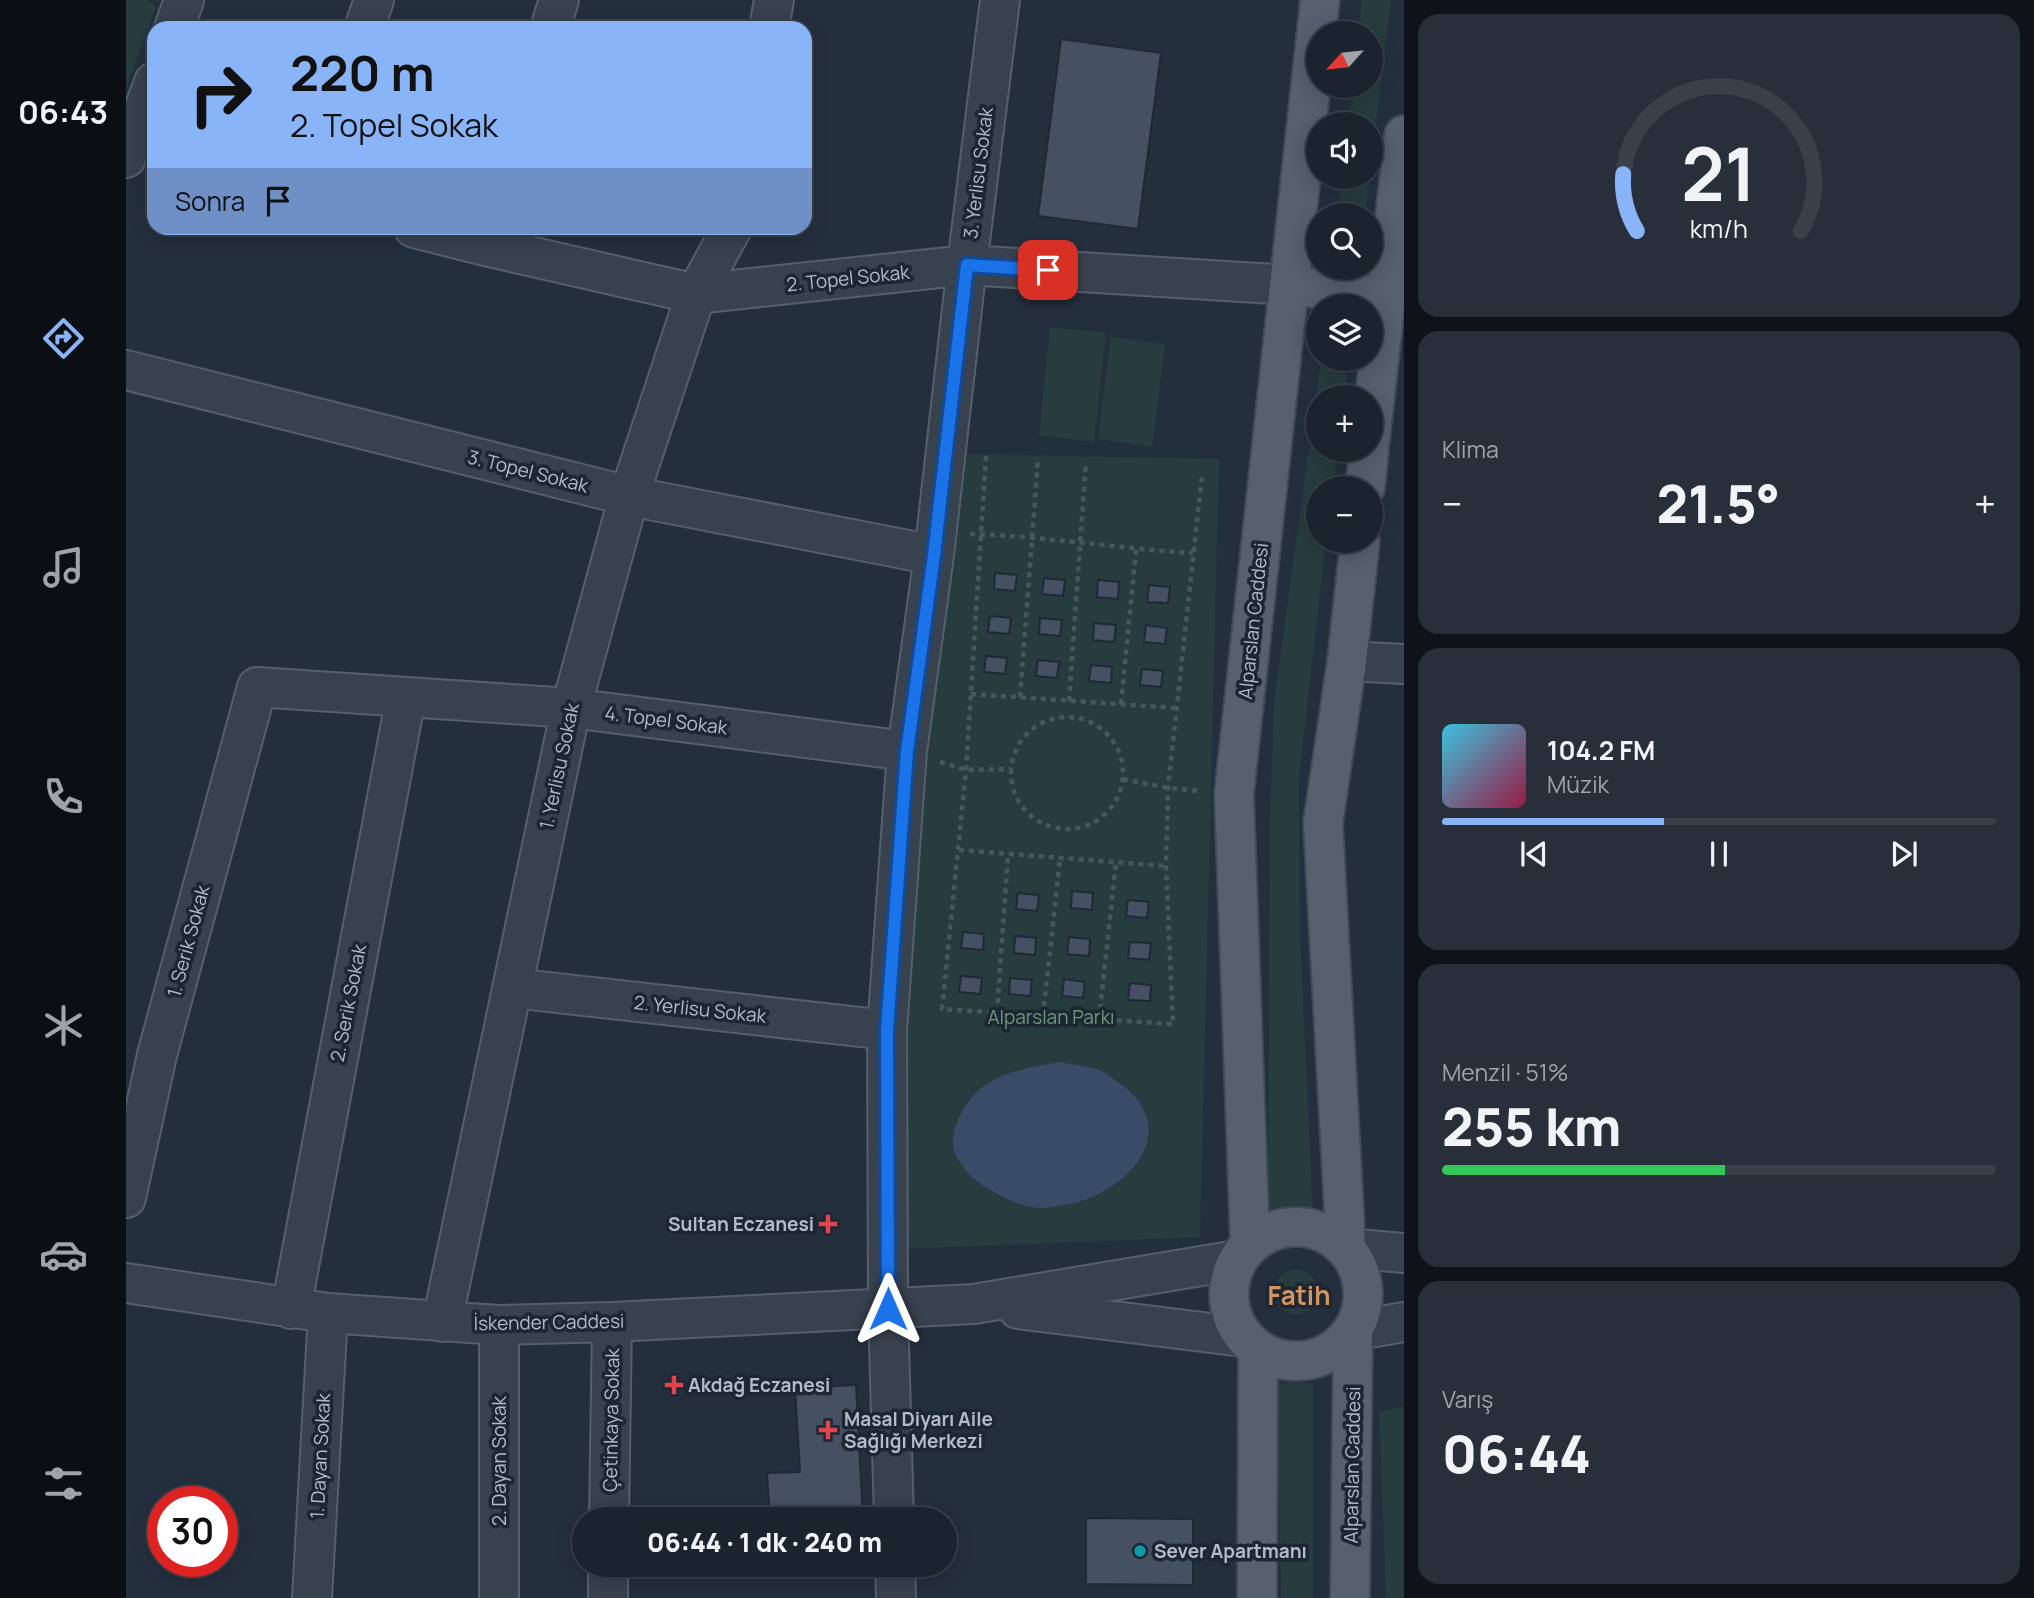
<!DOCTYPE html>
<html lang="tr">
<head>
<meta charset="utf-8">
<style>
	body { margin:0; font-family:Manrope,sans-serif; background:#282f3a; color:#f1f3f6; height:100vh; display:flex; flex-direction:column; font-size:26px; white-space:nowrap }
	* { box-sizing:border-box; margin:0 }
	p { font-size:23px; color:#a0a4aa }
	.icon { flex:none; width:38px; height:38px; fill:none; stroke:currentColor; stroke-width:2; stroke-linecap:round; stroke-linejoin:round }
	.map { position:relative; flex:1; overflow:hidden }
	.panel { display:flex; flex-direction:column; gap:14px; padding:14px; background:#0f1319; width:630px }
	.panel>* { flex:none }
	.guide { position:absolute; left:21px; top:21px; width:665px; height:214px; border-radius:21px; box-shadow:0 4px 18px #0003,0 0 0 2px #39404a; background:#8ab4f8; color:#111; overflow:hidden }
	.needle { width:46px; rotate:243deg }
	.buttons { position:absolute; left:1180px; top:21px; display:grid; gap:14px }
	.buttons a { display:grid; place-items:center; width:77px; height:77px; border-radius:50%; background:#1b232e; box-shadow:0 4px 18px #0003,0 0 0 2px #39404a; font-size:35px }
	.speed { position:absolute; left:21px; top:1486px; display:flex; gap:14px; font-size:35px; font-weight:700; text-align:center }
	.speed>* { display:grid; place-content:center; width:91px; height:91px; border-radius:50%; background:#1b232e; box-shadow:0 4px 18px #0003,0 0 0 2px #39404a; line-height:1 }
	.speed .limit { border:10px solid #d22; background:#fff; color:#111 }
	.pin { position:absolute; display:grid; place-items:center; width:60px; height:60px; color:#fff; margin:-30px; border-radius:14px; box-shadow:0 4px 10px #0006 }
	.me { position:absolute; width:77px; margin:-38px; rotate:0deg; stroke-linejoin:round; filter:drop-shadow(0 0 5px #0008) }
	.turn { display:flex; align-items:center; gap:24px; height:147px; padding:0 28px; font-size:32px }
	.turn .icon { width:91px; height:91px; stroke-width:2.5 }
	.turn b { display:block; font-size:49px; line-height:60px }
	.then { display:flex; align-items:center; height:66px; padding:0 28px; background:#0003; gap:14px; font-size:26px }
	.big { font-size:52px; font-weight:800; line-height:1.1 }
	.panel .tile { flex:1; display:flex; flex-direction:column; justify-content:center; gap:10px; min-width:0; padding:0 24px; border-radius:21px; background:#282f3a }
	.panel .dial { align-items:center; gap:0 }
	.dial svg { height:182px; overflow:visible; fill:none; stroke:#39404a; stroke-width:7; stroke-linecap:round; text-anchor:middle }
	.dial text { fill:#f1f3f6; stroke:none }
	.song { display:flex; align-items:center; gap:21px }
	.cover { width:84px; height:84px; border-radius:10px; background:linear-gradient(135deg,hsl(190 70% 55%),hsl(340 70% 35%)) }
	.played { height:7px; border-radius:4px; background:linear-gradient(90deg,#8ab4f8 40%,#39404a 40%) }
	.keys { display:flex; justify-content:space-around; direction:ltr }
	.heat { display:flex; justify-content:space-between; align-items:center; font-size:38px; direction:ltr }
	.charge { height:10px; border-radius:5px; background:linear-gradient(90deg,#34c759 51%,#39404a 0) }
	.trip { position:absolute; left:446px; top:1507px; width:385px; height:70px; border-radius:35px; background:#1b232e; box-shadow:0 4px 18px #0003,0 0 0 2px #39404a; font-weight:800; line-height:70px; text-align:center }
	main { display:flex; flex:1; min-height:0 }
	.dock { display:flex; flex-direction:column; width:126px; justify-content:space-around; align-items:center; background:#0b0e12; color:#a0a4aa }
	.dock .icon { width:49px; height:49px }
	.dock .on { color:#8ab4f8 }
	.dock b { font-size:32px; color:#f1f3f6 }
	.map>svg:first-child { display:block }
	.green { fill:#263c3f }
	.water { fill:#394c67 }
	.building { fill:#455162; stroke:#1f2835; stroke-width:2 }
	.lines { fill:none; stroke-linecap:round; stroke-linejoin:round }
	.minor-casing { stroke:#565f6c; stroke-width:42 }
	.major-casing { stroke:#414a57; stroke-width:42 }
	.path { stroke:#44595c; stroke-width:4.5; stroke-dasharray:5 5; stroke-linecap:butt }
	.minor { stroke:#38414e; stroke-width:38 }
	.major { stroke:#56606e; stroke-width:38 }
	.route-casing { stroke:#114b97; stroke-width:18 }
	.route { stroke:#1a73e8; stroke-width:12 }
	.health-dot { fill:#e0444e; stroke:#1d2633; stroke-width:2.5 }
	.culture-dot { fill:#0f9aa8; stroke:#1d2633; stroke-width:2.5 }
	.labels { text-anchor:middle; stroke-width:7; stroke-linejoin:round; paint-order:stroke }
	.street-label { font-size:19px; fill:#b4bcc9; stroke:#1d2633 }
	.park-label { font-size:19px; fill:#6b9a76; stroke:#1d2633 }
	.poi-label { font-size:19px; font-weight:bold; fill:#b4bcc9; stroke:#1d2633; text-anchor:start }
	.district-label { font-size:26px; font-weight:bold; fill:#d59563; stroke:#1d2633 }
</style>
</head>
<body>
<main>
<nav class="dock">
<b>06:43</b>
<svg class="icon on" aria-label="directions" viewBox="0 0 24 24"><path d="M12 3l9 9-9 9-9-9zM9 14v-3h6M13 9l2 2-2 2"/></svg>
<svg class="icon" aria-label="music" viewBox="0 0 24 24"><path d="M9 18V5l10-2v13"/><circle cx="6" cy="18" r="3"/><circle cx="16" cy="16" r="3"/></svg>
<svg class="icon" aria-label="phone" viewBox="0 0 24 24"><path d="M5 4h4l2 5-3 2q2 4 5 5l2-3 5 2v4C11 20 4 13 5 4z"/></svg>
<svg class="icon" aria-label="climate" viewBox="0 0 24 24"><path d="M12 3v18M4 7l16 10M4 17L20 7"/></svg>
<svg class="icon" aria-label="car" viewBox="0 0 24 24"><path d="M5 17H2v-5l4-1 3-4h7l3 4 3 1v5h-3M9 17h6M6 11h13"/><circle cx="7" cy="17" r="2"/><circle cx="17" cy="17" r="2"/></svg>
<svg class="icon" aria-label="filters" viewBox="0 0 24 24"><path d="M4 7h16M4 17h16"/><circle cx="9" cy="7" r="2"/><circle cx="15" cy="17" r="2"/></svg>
</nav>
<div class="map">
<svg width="1278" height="1598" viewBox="0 0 1278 1598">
	<rect width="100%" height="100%" fill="#242f3e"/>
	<path class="green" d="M0,0H21L30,7L0,90Z
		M1236,0H1265L1244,175V124H1222L1226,86H1244V33H1232Z
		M1215,177H1244L1239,215H1211Z
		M924,327L980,333L968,442L913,435Z
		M985,337L1039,344L1026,447L972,439Z
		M1195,359H1223L1218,397H1192V450H1211L1207,488H1192V541H1200L1173,777L1174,933L1187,1213L1142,1214L1144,816L1148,703Z
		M835,454L1093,459L1074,1237L777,1249L770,1010Z
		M1148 1292a22 22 0 1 1 44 0a22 22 0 1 1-44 0Z
		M1151,1383H1187V1598H1155Z
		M1278,1406V1598H1260L1253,1412Z"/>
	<path class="water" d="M934,1062C947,1065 964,1066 975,1071C982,1074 987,1079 993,1083C1061,1130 999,1196 938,1205C930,1206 920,1209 912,1208C894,1206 878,1198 863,1189C851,1183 835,1168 830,1155C820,1134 838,1103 854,1089C876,1071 906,1067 934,1062Z"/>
	<path class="building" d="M935,39L1035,53L1012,229L912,216Z
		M869,573L891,575L889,591L868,589Z
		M918,578L939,580L937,596L916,594Z
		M972,580L993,582L992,599L971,597Z
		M1023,585L1044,587L1042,603L1021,602Z
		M864,616L885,618L883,634L862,632Z
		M914,618L936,620L934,636L913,634Z
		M968,623L990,625L988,642L967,640Z
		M1020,625L1041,628L1039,644L1018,642Z
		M860,656L881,658L879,674L858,672Z
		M912,660L933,662L931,678L910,676Z
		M965,665L986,667L985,683L963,681Z
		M1016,669L1037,671L1035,687L1014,685Z
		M946,891L967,893L966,910L945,908Z
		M892,893L913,895L911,911L890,909Z
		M1002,900L1023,902L1021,918L1000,916Z
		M837,932L858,934L857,950L835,948Z
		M889,936L910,938L909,955L888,953Z
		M943,937L964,939L963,956L941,954Z
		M1004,942L1025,943L1023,960L1002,958Z
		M835,976L856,978L854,994L833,992Z
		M884,978L906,980L904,996L883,994Z
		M938,979L959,982L957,998L936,996Z
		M1004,983L1025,985L1024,1001L1002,1000Z
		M730,1385L737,1519H644L641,1473L674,1472L669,1388Z
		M960,1518L1067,1519V1585L960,1584Z"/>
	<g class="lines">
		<g class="minor-casing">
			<path id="minor" d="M48,28L58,0
				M238,28L248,0
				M424,28L433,0
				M643,28L648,0
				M0,158L28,82
				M288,228L355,245L570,294L841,265L1164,285
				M0,370L503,496L808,555
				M1221,661L1278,664
				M386,988L761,1030
				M0,1198L31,1055L131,687L445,708L781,751
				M1220,1248L1278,1253
				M0,1283L202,1313L373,1325L486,1322L848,1304L1111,1260
				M165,1309L280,697
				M892,1309L1117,1337
				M316,1322L445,708L503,496L570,294L606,228
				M373,1325V1598
				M1227,1331L1278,1322
				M483,1519L486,1322
				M768,1519L762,1309L761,1030L781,751L808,555L841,265L874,0
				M769,1564L770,1598
				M186,1598L202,1313
				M482,1598V1564"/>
		</g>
		<g class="major-casing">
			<path id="major" d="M1164,285L1259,298
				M1244,440L1278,135
				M1239,488L1243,450
				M1103 1294a67 67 0 1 1 134 0a67 67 0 1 1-134 0Z
				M1124,1244L1108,794L1194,0
				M1220,1248L1197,823L1221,661L1234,541
				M1131,1598L1132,1351
				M1224,1598L1227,1331"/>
		</g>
		<path class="path" d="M860,456L840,770L816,1009L1047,1024L1040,866L1042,788L1076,476
			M844,534C919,536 993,549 1067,553
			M845,694L1050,708
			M894,697L912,459
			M943,701L960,462
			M995,704L1010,550
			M885 773a56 56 0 1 1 112 0a56 56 0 1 1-112 0Z
			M814,762L840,770L885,769
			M997,779L1042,788L1075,791
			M833,850L1040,866
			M871,1013L882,854
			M917,1016L934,858
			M973,1019L990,863"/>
		<use href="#minor" class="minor"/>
		<use href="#major" class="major"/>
	</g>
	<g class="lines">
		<g class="route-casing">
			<path id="route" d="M762,1309L761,1030L781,751L808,555L841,265L922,270"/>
		</g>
		<use href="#route" class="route"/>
	</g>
	<g class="health-dot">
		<path d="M698.5 1213.5h7v7h7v7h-7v7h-7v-7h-7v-7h7z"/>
		<path d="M544.5 1374.5h7v7h7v7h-7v7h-7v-7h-7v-7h7z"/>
		<path d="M698.5 1419.5h7v7h7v7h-7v7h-7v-7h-7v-7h7z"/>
	</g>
	<circle class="culture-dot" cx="1014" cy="1551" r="7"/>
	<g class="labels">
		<g class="street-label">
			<text transform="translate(852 173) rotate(-83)" y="7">3. Yerlisu Sokak</text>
			<text transform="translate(722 278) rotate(-6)" y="7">2. Topel Sokak</text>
			<text transform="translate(402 471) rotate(14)" y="7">3. Topel Sokak</text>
			<text transform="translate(1127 621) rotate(-84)" y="7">Alparslan Caddesi</text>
			<text transform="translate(540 720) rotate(7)" y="7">4. Topel Sokak</text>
			<text transform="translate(433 766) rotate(-78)" y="7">1. Yerlisu Sokak</text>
			<text transform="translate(62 941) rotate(-75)" y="7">1. Serik Sokak</text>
			<text transform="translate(222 1003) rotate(-79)" y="7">2. Serik Sokak</text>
			<text transform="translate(574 1009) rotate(6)" y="7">2. Yerlisu Sokak</text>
			<text transform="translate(423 1322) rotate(-1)" y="7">İskender Caddesi</text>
			<text transform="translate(485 1420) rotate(-89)" y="7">Çetinkaya Sokak</text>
			<text transform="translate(194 1456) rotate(-87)" y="7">1. Dayan Sokak</text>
			<text transform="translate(373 1461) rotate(-90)" y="7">2. Dayan Sokak</text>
			<text transform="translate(1226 1465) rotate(-89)" y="7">Alparslan Caddesi</text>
		</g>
		<g class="park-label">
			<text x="925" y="1024">Alparslan Parkı</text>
		</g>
		<g class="poi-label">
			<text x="688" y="1231" text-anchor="end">Sultan Eczanesi</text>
			<text x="562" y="1392">Akdağ Eczanesi</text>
			<text x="718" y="1426">Masal Diyarı Aile<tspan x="718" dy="22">Sağlığı Merkezi</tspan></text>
			<text x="1028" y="1558">Sever Apartmanı</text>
		</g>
		<g class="district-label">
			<text x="1173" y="1305">Fatih</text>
		</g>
	</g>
</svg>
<div class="buttons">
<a><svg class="needle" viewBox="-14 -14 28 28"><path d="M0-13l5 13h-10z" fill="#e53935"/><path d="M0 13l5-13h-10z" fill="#a0a4aa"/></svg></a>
<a><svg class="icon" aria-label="sound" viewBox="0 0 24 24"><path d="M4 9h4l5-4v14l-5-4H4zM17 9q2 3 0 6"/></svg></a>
<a><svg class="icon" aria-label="search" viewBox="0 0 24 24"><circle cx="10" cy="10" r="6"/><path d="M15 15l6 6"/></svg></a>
<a><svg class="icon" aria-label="layers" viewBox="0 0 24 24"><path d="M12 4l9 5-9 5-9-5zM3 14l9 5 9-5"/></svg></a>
<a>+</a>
<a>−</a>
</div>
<div class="speed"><div class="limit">30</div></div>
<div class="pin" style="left:922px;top:270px;background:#d93025"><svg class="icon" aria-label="arrive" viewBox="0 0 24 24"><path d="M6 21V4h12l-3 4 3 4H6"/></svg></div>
<svg class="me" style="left:762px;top:1309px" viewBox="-20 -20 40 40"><path d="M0-17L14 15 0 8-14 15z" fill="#1a73e8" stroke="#fff" stroke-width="4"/></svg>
<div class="trip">06:44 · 1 dk · 240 m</div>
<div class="guide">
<div class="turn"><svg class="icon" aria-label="right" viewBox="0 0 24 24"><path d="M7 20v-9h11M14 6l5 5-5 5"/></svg><div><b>220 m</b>2. Topel Sokak</div></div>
<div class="then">Sonra<svg class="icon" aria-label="arrive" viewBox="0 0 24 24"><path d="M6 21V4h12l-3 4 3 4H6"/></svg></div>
</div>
</div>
<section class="panel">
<div class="tile dial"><svg viewBox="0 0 100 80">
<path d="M14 69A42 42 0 1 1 86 69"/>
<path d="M14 69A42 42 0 0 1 8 44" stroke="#8ab4f8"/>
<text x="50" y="56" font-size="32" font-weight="700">21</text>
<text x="50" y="72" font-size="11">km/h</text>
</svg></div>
<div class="tile"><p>Klima</p>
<div class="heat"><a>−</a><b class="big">21.5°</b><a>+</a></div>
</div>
<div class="tile">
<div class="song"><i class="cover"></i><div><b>104.2 FM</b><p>Müzik</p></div></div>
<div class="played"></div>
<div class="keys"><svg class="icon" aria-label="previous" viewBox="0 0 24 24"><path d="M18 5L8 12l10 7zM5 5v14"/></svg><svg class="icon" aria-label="pause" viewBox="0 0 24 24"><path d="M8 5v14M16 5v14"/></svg><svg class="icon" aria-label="next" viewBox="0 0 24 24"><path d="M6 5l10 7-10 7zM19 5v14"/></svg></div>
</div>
<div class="tile"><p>Menzil · 51%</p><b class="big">255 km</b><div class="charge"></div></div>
<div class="tile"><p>Varış</p><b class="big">06:44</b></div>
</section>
</main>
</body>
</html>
